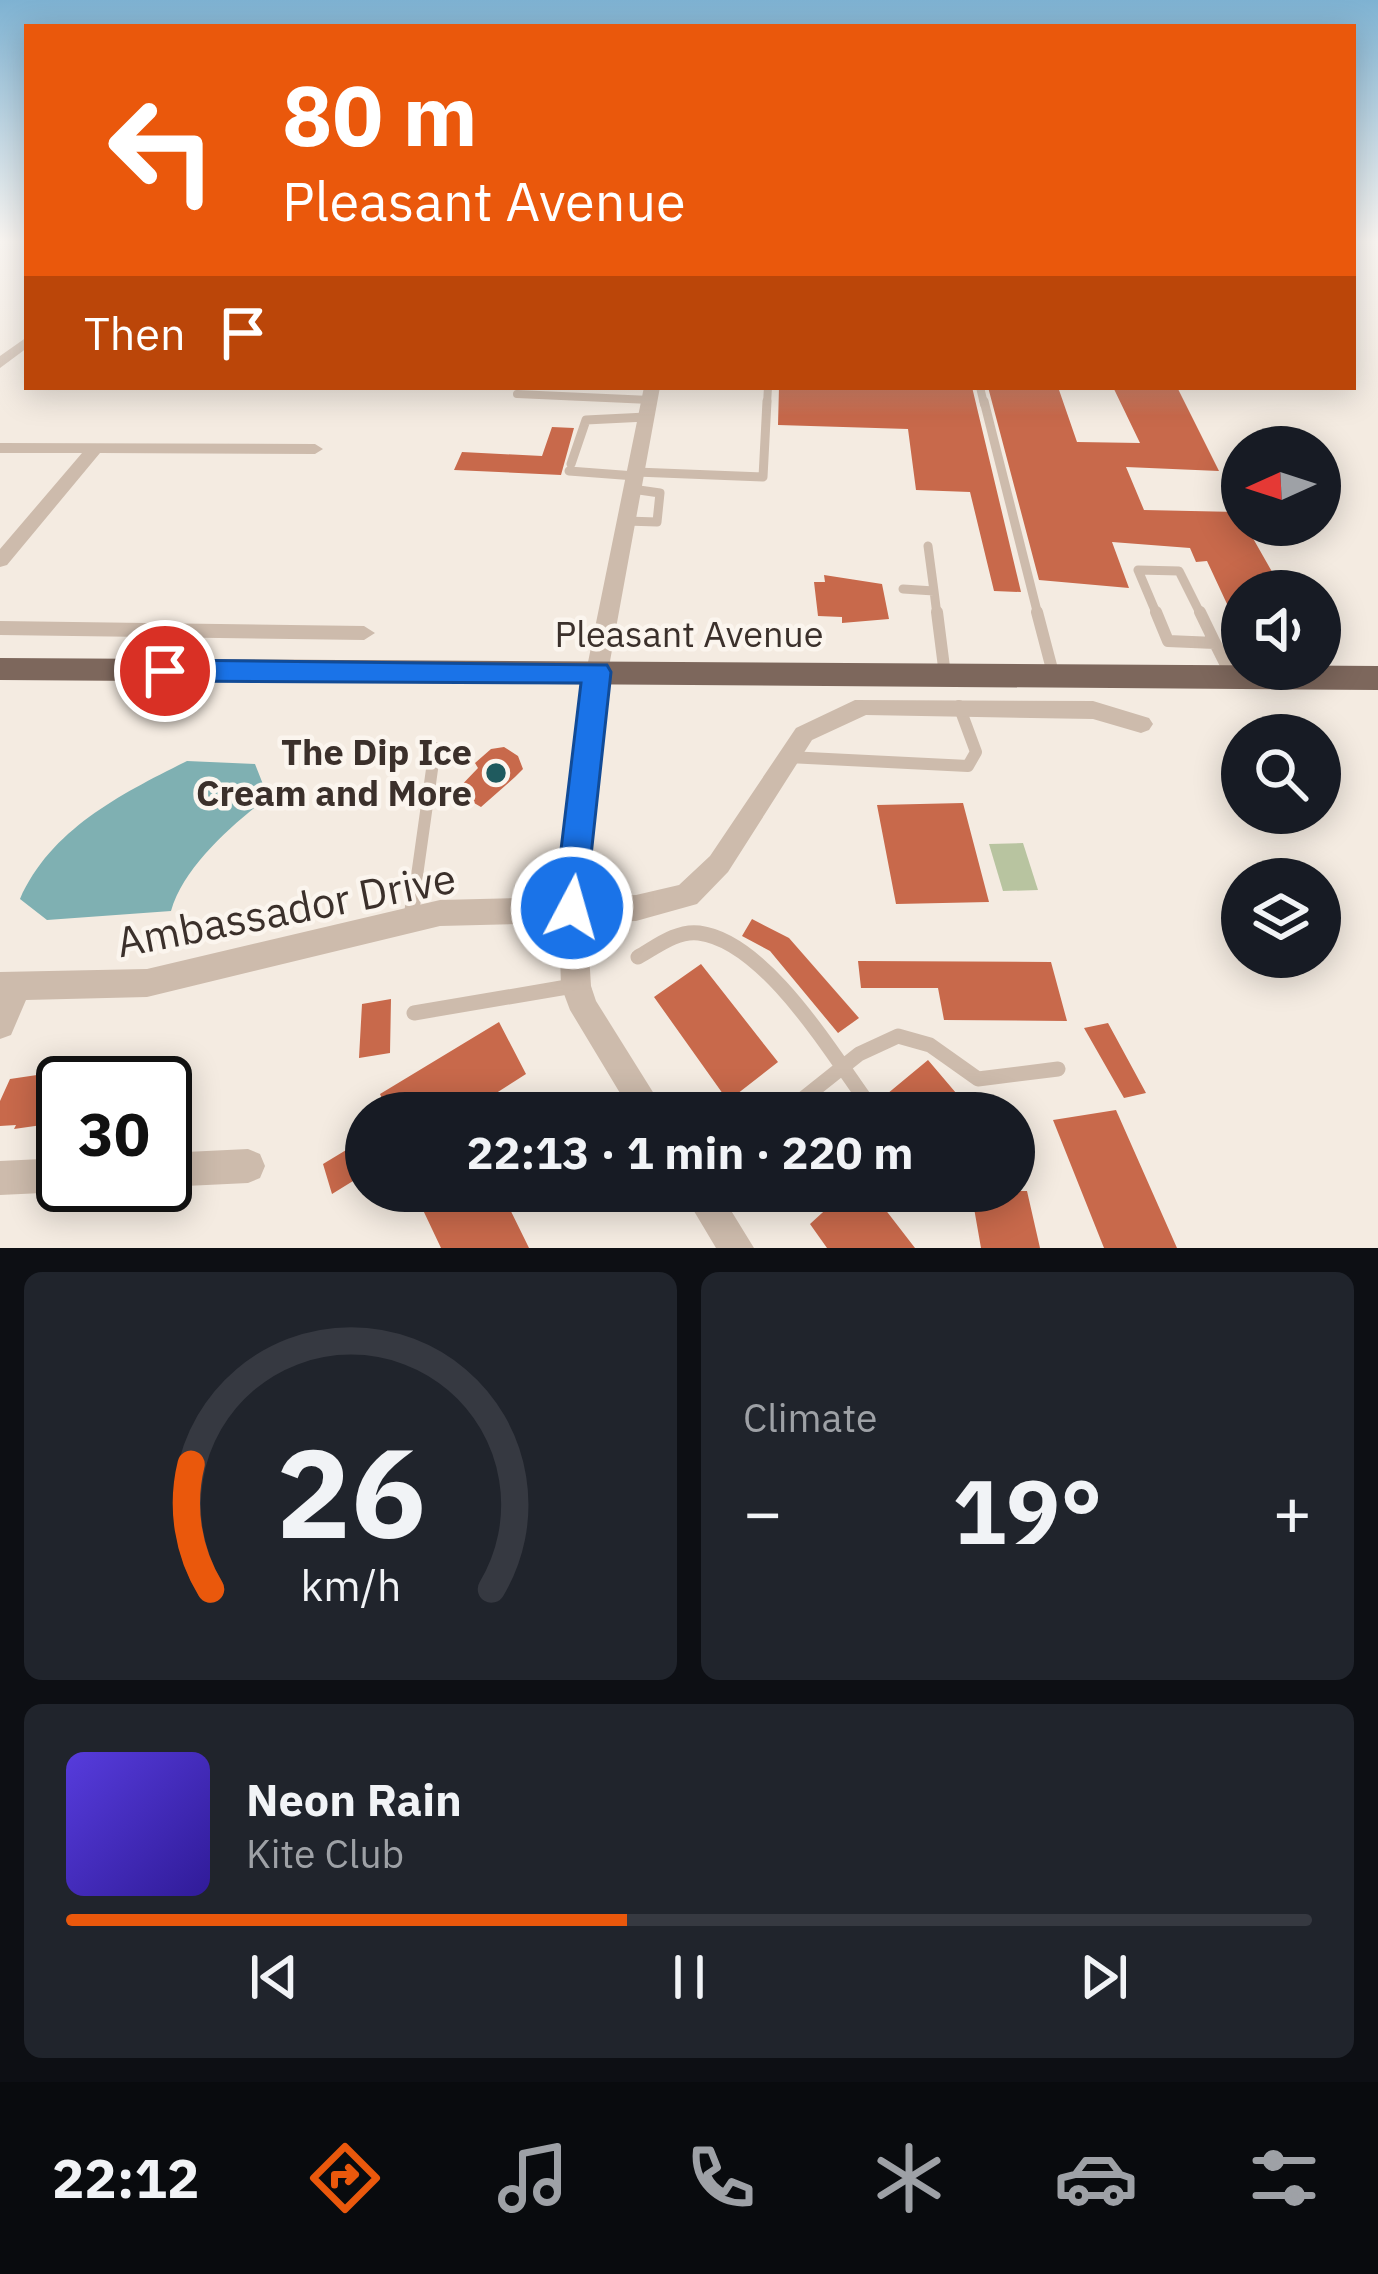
<!DOCTYPE html>
<html lang="en">
<head>
<meta charset="utf-8">
<style>
	body { margin:0; font-family:"IBM Plex Sans",sans-serif; background:#20242c; color:#f1f3f6; height:100vh; display:flex; flex-direction:column; font-size:45px; white-space:nowrap }
	* { box-sizing:border-box; margin:0 }
	p { font-size:39px; color:#9ea1a6 }
	.icon { flex:none; width:66px; height:66px; fill:none; stroke:currentColor; stroke-width:2; stroke-linecap:round; stroke-linejoin:round }
	.map { position:relative; height:1248px; overflow:hidden }
	.drawer { display:flex; flex-direction:column; gap:24px; padding:24px; background:#0d0f14; flex:1 }
	.drawer>* { flex:none }
	.guide { position:absolute; left:24px; top:24px; width:1332px; height:366px; border-radius:0px; box-shadow:0 6px 30px #0003; background:#ea580c; color:#fff; overflow:hidden }
	.needle { width:78px; rotate:267deg }
	.buttons { position:absolute; left:1221px; top:426px; display:grid; gap:24px }
	.buttons a { display:grid; place-items:center; width:120px; height:120px; border-radius:50%; background:#171b24; box-shadow:0 6px 30px #0003; font-size:60px }
	.speed { position:absolute; left:36px; top:1056px; display:flex; gap:24px; font-size:60px; font-weight:700; text-align:center }
	.speed>* { display:grid; place-content:center; width:156px; height:156px; border-radius:50%; background:#171b24; box-shadow:0 6px 30px #0003; line-height:1 }
	.speed .limit { border:6px solid #111; border-radius:18px; background:#fff; color:#111 }
	.pin { position:absolute; display:grid; place-items:center; width:102px; height:102px; color:#fff; margin:-51px; border:6px solid #fff; border-radius:50%; box-shadow:0 3px 12px #0007 }
	.me { position:absolute; width:132px; margin:-66px; rotate:6deg; stroke-linejoin:round; filter:drop-shadow(0 0 9px #0008) }
	.turn { display:flex; align-items:center; gap:42px; height:252px; padding:0 60px; font-size:54px }
	.turn .icon { width:156px; height:156px; stroke-width:2.5 }
	.turn b { display:block; font-size:84px; line-height:102px }
	.then { display:flex; align-items:center; height:114px; padding:0 60px; background:#0003; gap:24px; font-size:45px }
	.big { font-size:90px; font-weight:700; line-height:1.1 }
	.drawer .tile { flex:1; display:flex; flex-direction:column; justify-content:center; gap:18px; min-width:0; padding:0 42px; border-radius:18px; background:#20242c }
	.drawer .dial { align-items:center; gap:0 }
	.dial svg { height:312px; overflow:visible; fill:none; stroke:#363941; stroke-width:7; stroke-linecap:round; text-anchor:middle }
	.dial text { fill:#f1f3f6; stroke:none }
	.song { display:flex; align-items:center; gap:36px }
	.cover { width:144px; height:144px; border-radius:18px; background:linear-gradient(135deg,hsl(250 70% 55%),hsl(250 70% 35%)) }
	.played { height:12px; border-radius:6px; background:linear-gradient(90deg,#ea580c 45%,#363941 45%) }
	.keys { display:flex; justify-content:space-around; direction:ltr }
	.heat { display:flex; justify-content:space-between; align-items:center; font-size:66px; direction:ltr }
	.drawer .tiles { flex:1; display:grid; gap:24px; grid-template-columns:1fr 1fr }
	.tile:last-child { grid-column:span 2 }
	.trip { position:absolute; left:345px; top:1092px; width:690px; height:120px; border-radius:60px; background:#171b24; box-shadow:0 6px 30px #0003; font-weight:700; line-height:120px; text-align:center }
	.menu { display:flex; height:192px; justify-content:space-around; align-items:center; background:#090b0e; color:#9ea1a6 }
	.menu .icon { width:84px; height:84px }
	.menu .active { color:#ea580c }
	.menu b { font-size:54px; color:#f1f3f6 }
	.map>svg:first-child { display:block }
	.green { fill:#b8c4a0 }
	.water { fill:#7fb0b2 }
	.building { fill:#c8694b }
	.lines { fill:none; stroke-linecap:round; stroke-linejoin:round }
	.lane-far3 { stroke:#cdbbac; stroke-width:8 }
	.lane-far2 { stroke:#cdbbac; stroke-width:9 }
	.lane-far1 { stroke:#cdbbac; stroke-width:12 }
	.lane { stroke:#cdbbac; stroke-width:15 }
	.street { fill:#cdbbac; fill-rule:evenodd }
	.primary { fill:#7d675c; fill-rule:evenodd }
	.route { fill:#1a73e8; stroke:#114b97; stroke-width:3 }
	.poi-dot { fill:#1f5a5e; stroke:#fbf5ee; stroke-width:4.5 }
	.labels { text-anchor:middle; stroke-width:9; stroke-linejoin:round; paint-order:stroke }
	.street-label { font-size:36px; fill:#3b302b; stroke:#fbf5ee }
	.poi-label { font-size:36px; font-weight:bold; fill:#3b302b; stroke:#fbf5ee; text-anchor:end }
	.near-street-label { font-size:42px; fill:#3b302b; stroke:#fbf5ee }
</style>
</head>
<body>
<div class="map">
<svg width="1378" height="1248" viewBox="0 0 1378 1248">
	<rect width="100%" height="100%" fill="#f4ebe1"/>
	<path class="green" d="M1023,843L1038,890L1003,891L989,844Z"/>
	<path class="water" d="M187,761L255,764L268,797C232,825 184,866 171,911L47,920L20,899C51,829 121,794 187,761Z"/>
	<path class="building" d="M779,387H972L1021,592L994,591L970,492L916,490L908,429L778,425Z
		M988,387H1058L1077,442L1140,443L1113,387H1177L1219,471L1126,467L1144,510L1238,512L1283,591H1242V605L1227,604L1207,561L1196,562L1190,548L1112,542L1129,588L1039,580Z
		M552,427L574,428L561,475L454,470L462,452L542,456Z
		M824,575L882,584L889,619L842,623V617L818,616L814,582H825Z
		M504,747L518,756L523,769L515,777L481,807L455,792L478,768L475,763L491,749Z
		M963,803L989,902L896,904L877,805Z
		M752,919L789,938L859,1018L838,1033L770,951L742,936Z
		M858,961L1051,962L1067,1021L944,1020L938,988H861Z
		M701,964L778,1062L728,1101L654,997Z
		M391,999L390,1053L359,1058L362,1004Z
		M499,1022L526,1074L465,1113H388L380,1094Z
		M1108,1023L1146,1093L1124,1098L1084,1028Z
		M928,1060L973,1113H902L887,1094Z
		M37,1075L36,1080L63,1076V1122L14,1129L16,1125L0,1126V1101L10,1079Z
		M1116,1110L1177,1248H1104L1053,1120Z
		M366,1138V1173L332,1194L323,1164Z
		M414,1191H501L529,1248H441Z
		M846,1191H871L915,1248H827L810,1224Z
		M971,1191H1027L1040,1248H981Z"/>
	<g class="lines">
		<path class="lane-far3" d="M980,387L984,404
			M517,394L650,400
			M767,404L768,387"/>
		<path class="lane-far2" d="M984,401L1038,615
			M571,464L586,420L646,417
			M569,471L635,476
			M636,472L763,477L767,401
			M626,521L657,522L660,493L632,489
			M903,589L934,591L928,546
			M934,591L937,615
			M1157,615L1138,570L1179,571L1201,615"/>
		<path class="lane-far1" d="M937,612L945,675
			M1037,612L1053,673
			M1156,612L1168,641L1215,643
			M1200,612L1215,643
			M1215,643L1231,675
			M788,757L968,766L976,752L959,706
			M415,890L435,748"/>
		<path class="lane" d="M411,919L415,887
			M638,957C656,947 677,930 699,933C768,942 836,1061 875,1113
			M414,1013L573,986
			M785,1113L859,1054L898,1036L930,1045L978,1079L1058,1069
			M936,1191L942,1199"/>
		<path class="street" d="M27,337V348L0,368V356Z
			M644,387H660L608,672L587,897L636,895L679,885L710,856L796,728L855,700L1093,701L1149,718L1153,724L1149,730L1141,733L1093,719L866,715L812,740L728,872L697,904L636,921L587,922L591,986L596,1001L666,1113H632L570,1010L561,986L559,923L440,926L147,997L26,1000L11,1035L0,1039V972L147,969L440,900L559,897L586,672Z
			M0,443L315,444L323,449L315,454L100,453L7,565L0,567V549L82,453H0Z
			M0,621L364,626L375,633L364,640L0,635Z
			M248,1149L260,1154L265,1166L260,1178L248,1183L165,1187L161,1185H165V1153Z
			M63,1158V1185L75,1187L63,1192L0,1195V1161Z
			M682,1191H719L754,1248H716Z"/>
		<path class="primary" d="M0,658L1378,666V690L0,680Z"/>
	</g>
	<linearGradient id="sky" x2="0" y2="1"><stop stop-color="#7eb2d2"/><stop offset="0.58" stop-color="#faf6f2"/><stop offset="1" stop-color="#faf6f2" stop-opacity="0"/></linearGradient>
	<rect width="1378" height="416" fill="url(#sky)"/>
	<path class="route" d="M165,660L607,665L611,672L584,920L572,924L559,920L554,908L581,683L165,681L150,671Z"/>
	<circle class="poi-dot" cx="496" cy="773" r="12"/>
	<g class="labels">
		<g class="street-label">
			<text x="689" y="647">Pleasant Avenue</text>
		</g>
		<g class="poi-label">
			<text x="472" y="765">The Dip Ice<tspan x="472" dy="41">Cream and More</tspan></text>
		</g>
		<g class="near-street-label">
			<text transform="translate(286 910) rotate(-11)" y="15">Ambassador Drive</text>
		</g>
	</g>
</svg>
<div class="buttons">
<a><svg class="needle" viewBox="-14 -14 28 28"><path d="M0-13l5 13h-10z" fill="#e53935"/><path d="M0 13l5-13h-10z" fill="#9ea1a6"/></svg></a>
<a><svg class="icon" aria-label="sound" viewBox="0 0 24 24"><path d="M4 9h4l5-4v14l-5-4H4zM17 9q2 3 0 6"/></svg></a>
<a><svg class="icon" aria-label="search" viewBox="0 0 24 24"><circle cx="10" cy="10" r="6"/><path d="M15 15l6 6"/></svg></a>
<a><svg class="icon" aria-label="layers" viewBox="0 0 24 24"><path d="M12 4l9 5-9 5-9-5zM3 14l9 5 9-5"/></svg></a>
</div>
<div class="speed"><div class="limit">30</div></div>
<div class="pin" style="left:165px;top:671px;background:#d93025"><svg class="icon" aria-label="arrive" viewBox="0 0 24 24"><path d="M6 21V4h12l-3 4 3 4H6"/></svg></div>
<svg class="me" style="left:572px;top:908px" viewBox="-20 -20 40 40"><circle r="17" fill="#1a73e8" stroke="#fff" stroke-width="3"/><path d="M0-11L8 9 0 5-8 9z" fill="#fff"/></svg>
<div class="trip">22:13 · 1 min · 220 m</div>
<div class="guide">
<div class="turn"><svg class="icon" aria-label="left" viewBox="0 0 24 24"><path d="M17 20v-9H6M10 6l-5 5 5 5"/></svg><div><b>80 m</b>Pleasant Avenue</div></div>
<div class="then">Then<svg class="icon" aria-label="arrive" viewBox="0 0 24 24"><path d="M6 21V4h12l-3 4 3 4H6"/></svg></div>
</div>
</div>
<section class="drawer">
<div class="tiles">
<div class="tile dial"><svg viewBox="0 0 100 80">
<path d="M14 69A42 42 0 1 1 86 69"/>
<path d="M14 69A42 42 0 0 1 9 37" stroke="#ea580c"/>
<text x="50" y="56" font-size="32" font-weight="700">26</text>
<text x="50" y="72" font-size="11">km/h</text>
</svg></div>
<div class="tile"><p>Climate</p>
<div class="heat"><a>−</a><b class="big">19°</b><a>+</a></div>
</div>
<div class="tile">
<div class="song"><i class="cover"></i><div><b>Neon Rain</b><p>Kite Club</p></div></div>
<div class="played"></div>
<div class="keys"><svg class="icon" aria-label="previous" viewBox="0 0 24 24"><path d="M18 5L8 12l10 7zM5 5v14"/></svg><svg class="icon" aria-label="pause" viewBox="0 0 24 24"><path d="M8 5v14M16 5v14"/></svg><svg class="icon" aria-label="next" viewBox="0 0 24 24"><path d="M6 5l10 7-10 7zM19 5v14"/></svg></div>
</div>
</div>
</section>
<nav class="menu">
<b>22:12</b>
<svg class="icon active" aria-label="directions" viewBox="0 0 24 24"><path d="M12 3l9 9-9 9-9-9zM9 14v-3h6M13 9l2 2-2 2"/></svg>
<svg class="icon" aria-label="music" viewBox="0 0 24 24"><path d="M9 18V5l10-2v13"/><circle cx="6" cy="18" r="3"/><circle cx="16" cy="16" r="3"/></svg>
<svg class="icon" aria-label="phone" viewBox="0 0 24 24"><path d="M5 4h4l2 5-3 2q2 4 5 5l2-3 5 2v4C11 20 4 13 5 4z"/></svg>
<svg class="icon" aria-label="climate" viewBox="0 0 24 24"><path d="M12 3v18M4 7l16 10M4 17L20 7"/></svg>
<svg class="icon" aria-label="car" viewBox="0 0 24 24"><path d="M5 17H2v-5l4-1 3-4h7l3 4 3 1v5h-3M9 17h6M6 11h13"/><circle cx="7" cy="17" r="2"/><circle cx="17" cy="17" r="2"/></svg>
<svg class="icon" aria-label="filters" viewBox="0 0 24 24"><path d="M4 7h16M4 17h16"/><circle cx="9" cy="7" r="2"/><circle cx="15" cy="17" r="2"/></svg>
</nav>
</body>
</html>
